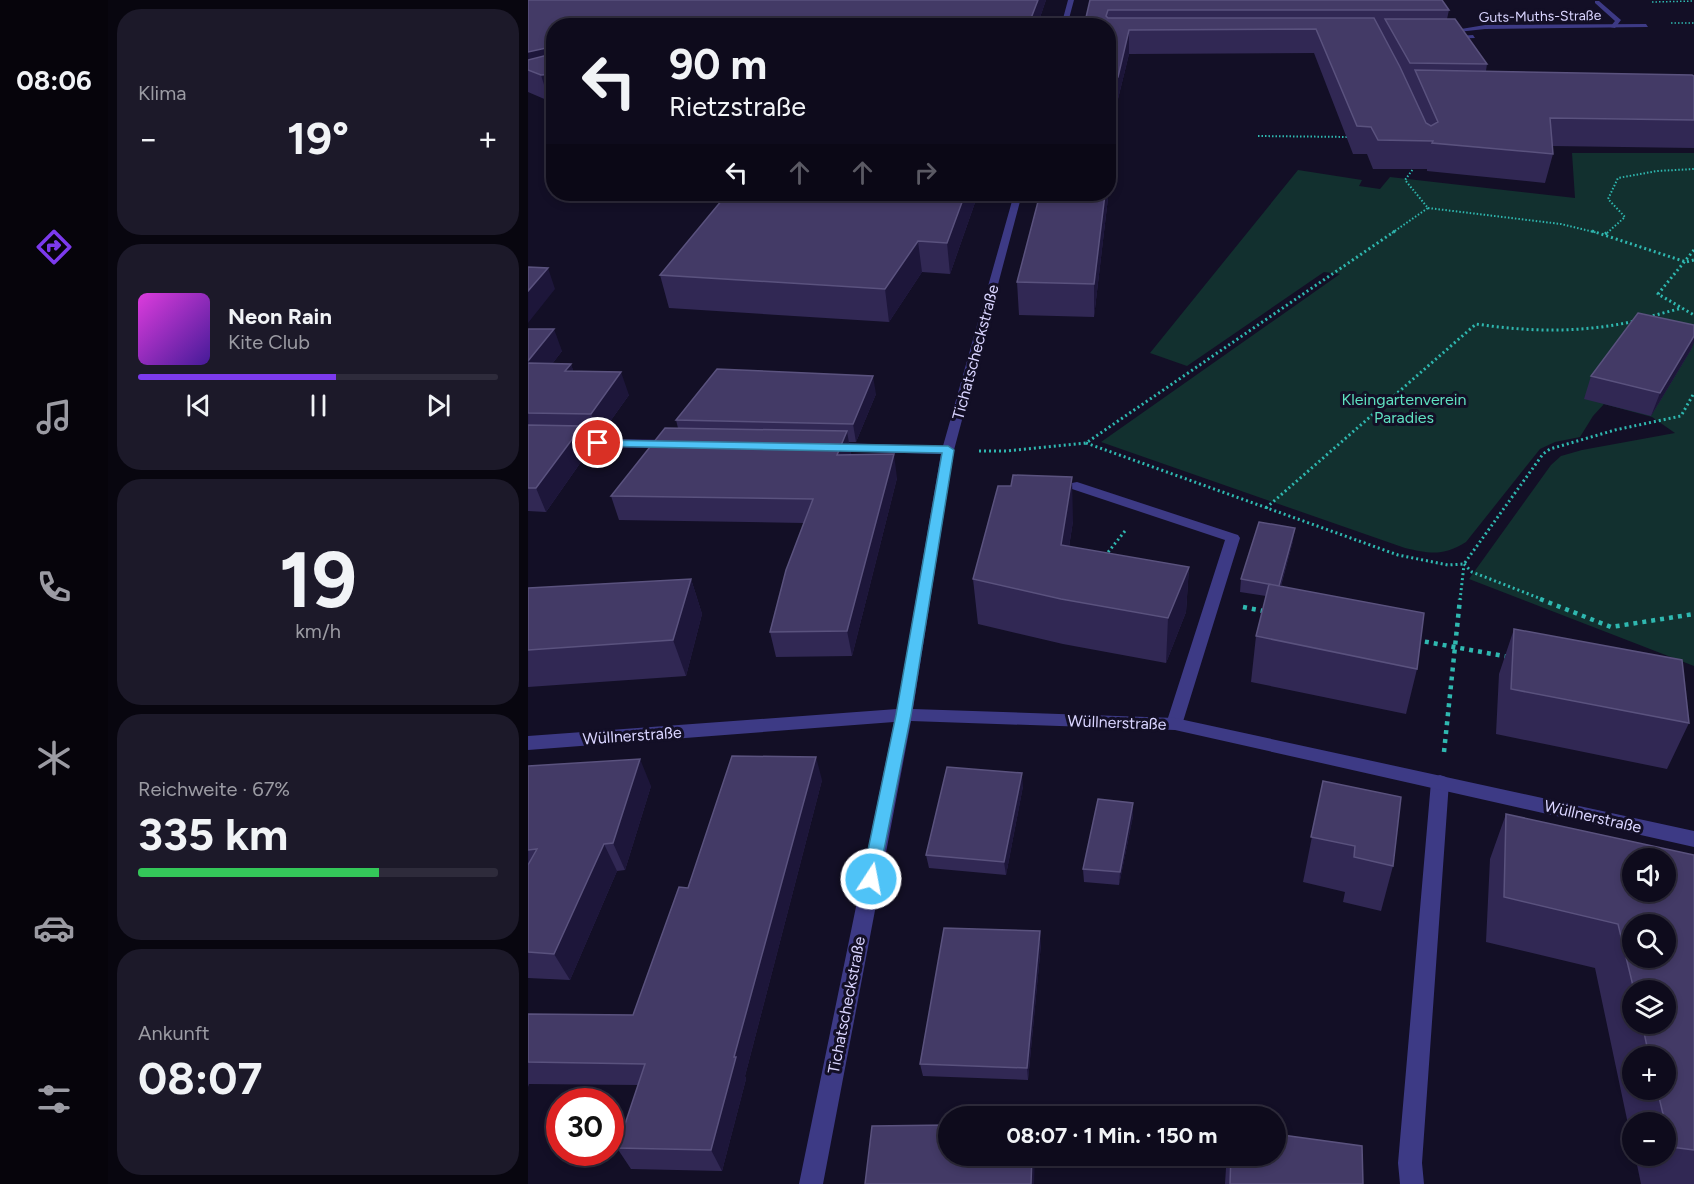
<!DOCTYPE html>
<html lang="de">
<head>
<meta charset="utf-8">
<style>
	body { margin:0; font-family:Figtree,sans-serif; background:#1c1929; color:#f1f3f6; height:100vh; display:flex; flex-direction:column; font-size:22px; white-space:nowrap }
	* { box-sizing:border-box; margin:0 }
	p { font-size:20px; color:#9b9ba3 }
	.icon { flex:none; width:33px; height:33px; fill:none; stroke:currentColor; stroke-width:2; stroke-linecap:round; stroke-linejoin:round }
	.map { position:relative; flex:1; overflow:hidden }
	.details { display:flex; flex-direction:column; gap:9px; padding:9px; background:#08060f; width:420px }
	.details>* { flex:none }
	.top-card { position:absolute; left:18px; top:18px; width:570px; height:183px; border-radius:24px; box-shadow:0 3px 9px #0003,0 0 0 2px #2e2b3b; background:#0e0b1c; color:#f1f3f6; overflow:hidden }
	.fabs { position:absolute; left:1094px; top:848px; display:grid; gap:12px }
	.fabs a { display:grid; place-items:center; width:54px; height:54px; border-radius:50%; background:#0e0b1c; box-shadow:0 3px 9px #0003,0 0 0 2px #2e2b3b; font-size:30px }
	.speed { position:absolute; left:18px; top:1088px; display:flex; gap:12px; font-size:30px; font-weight:700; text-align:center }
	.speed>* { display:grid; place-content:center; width:78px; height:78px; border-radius:50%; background:#0e0b1c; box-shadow:0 3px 9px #0003,0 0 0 2px #2e2b3b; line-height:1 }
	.speed .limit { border:9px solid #d22; background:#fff; color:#111 }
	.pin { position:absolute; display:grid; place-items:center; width:51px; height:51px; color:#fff; margin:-26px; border:3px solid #fff; border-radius:50%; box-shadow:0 2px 6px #0007 }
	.me { position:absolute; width:66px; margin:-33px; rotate:11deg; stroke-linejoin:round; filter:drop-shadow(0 0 4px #0008) }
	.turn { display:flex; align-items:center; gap:21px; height:126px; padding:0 24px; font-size:27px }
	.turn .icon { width:78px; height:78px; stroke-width:2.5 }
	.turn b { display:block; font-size:42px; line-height:51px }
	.lanes { display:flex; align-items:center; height:57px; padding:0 24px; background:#0003; justify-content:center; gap:30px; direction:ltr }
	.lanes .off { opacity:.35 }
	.big { font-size:45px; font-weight:700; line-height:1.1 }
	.details .tile { flex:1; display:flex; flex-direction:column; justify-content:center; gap:9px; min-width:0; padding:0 21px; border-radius:24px; background:#1c1929 }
	.details .dial { align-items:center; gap:0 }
	.dial b { font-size:78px; line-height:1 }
	.song { display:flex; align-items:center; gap:18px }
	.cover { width:72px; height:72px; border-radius:9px; background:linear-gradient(135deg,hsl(300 70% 55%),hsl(260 70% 35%)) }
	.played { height:6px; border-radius:3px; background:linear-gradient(90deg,#7c3aed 55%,#2e2b3b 55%) }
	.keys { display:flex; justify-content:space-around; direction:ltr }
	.heat { display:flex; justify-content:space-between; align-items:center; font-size:33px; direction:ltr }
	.charge { height:9px; border-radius:4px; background:linear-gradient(90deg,#34c759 67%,#2e2b3b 0) }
	.trip { position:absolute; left:410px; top:1106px; width:348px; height:60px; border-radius:30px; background:#0e0b1c; box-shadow:0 3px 9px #0003,0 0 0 2px #2e2b3b; font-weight:700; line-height:60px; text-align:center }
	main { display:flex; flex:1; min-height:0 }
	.menu { display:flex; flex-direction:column; width:108px; justify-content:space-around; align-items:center; background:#06040b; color:#9b9ba3 }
	.menu .icon { width:42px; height:42px }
	.menu .current { color:#7c3aed }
	.menu b { font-size:27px; color:#f1f3f6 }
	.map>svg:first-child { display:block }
	.green { fill:#12302f }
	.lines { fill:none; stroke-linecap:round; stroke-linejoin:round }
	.path-far3 { stroke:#2fb8b0; stroke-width:1.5; stroke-dasharray:1.5 2; stroke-linecap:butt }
	.path-far2 { stroke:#2fb8b0; stroke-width:2; stroke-dasharray:1.5 2; stroke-linecap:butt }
	.path-far1 { stroke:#2fb8b0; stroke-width:3; stroke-dasharray:2 3; stroke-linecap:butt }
	.path { stroke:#2fb8b0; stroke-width:4.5; stroke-dasharray:4 5; stroke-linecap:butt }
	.lane { fill:#3d3a85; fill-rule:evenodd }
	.street { fill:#3d3a85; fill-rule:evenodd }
	.wall { fill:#312854; fill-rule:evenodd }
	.shaded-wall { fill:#1d163a }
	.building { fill:#433a66; stroke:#5a527e; stroke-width:1.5; fill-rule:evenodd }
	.route { fill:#4fc3f7; stroke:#337fa1; stroke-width:1.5 }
	.labels { text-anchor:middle; stroke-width:6; stroke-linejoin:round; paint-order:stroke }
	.far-street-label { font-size:14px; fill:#d9d4ff; stroke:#130f26 }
	.street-label { font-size:16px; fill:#d9d4ff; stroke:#130f26 }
	.park-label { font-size:16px; fill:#5fe0c0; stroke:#130f26 }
</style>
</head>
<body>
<main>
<nav class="menu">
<b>08:06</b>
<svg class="icon current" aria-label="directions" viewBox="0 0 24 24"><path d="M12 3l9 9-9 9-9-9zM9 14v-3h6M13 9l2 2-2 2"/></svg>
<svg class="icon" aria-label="music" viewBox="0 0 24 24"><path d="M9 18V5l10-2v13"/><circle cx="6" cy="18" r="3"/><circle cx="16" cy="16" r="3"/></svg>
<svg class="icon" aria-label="phone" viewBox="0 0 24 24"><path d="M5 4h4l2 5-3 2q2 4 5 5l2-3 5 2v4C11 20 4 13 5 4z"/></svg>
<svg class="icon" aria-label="climate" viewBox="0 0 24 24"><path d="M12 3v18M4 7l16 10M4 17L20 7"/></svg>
<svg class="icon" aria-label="car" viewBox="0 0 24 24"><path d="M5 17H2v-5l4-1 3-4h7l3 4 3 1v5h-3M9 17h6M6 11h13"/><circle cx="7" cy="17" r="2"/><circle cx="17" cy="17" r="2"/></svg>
<svg class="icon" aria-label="filters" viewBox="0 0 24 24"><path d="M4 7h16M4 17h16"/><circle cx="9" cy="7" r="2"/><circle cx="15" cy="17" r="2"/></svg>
</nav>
<section class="details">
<div class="tile"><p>Klima</p>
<div class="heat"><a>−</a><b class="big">19°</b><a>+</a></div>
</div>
<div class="tile">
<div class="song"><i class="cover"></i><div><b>Neon Rain</b><p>Kite Club</p></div></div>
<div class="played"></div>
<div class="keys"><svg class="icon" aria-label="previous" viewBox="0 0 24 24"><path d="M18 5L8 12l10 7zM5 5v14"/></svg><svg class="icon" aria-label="pause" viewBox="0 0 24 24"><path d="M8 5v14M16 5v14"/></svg><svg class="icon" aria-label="next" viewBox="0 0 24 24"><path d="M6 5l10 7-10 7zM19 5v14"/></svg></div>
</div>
<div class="tile dial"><b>19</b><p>km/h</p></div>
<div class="tile"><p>Reichweite · 67%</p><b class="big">335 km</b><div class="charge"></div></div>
<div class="tile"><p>Ankunft</p><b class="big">08:07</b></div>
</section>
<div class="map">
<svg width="1166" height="1184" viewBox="0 0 1166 1184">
	<rect width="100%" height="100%" fill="#130f26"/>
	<path class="green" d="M1044,153H1166V666L941,579L1023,465L1033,456L1054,450L1147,433L1124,417L1076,404L1065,416L1052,437L1027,442L1012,449L938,542C915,556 903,554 877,548L573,442L812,274L796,272L659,366L622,353L770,170L834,180L831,186L852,189L862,177L1047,198Z"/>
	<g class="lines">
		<path class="path-far3" d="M1124,2L1166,1
			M1143,23H1166"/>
		<path class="path-far2" d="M730,136L822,137
			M900,208L1033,224L1070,233
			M864,233L900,208L877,180L888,165
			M1079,233L1097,217L1080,199L1090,178L1129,171L1166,169"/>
		<path class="path-far1" d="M1064,231L1158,262L1166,260
			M1077,234L1081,231
			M1166,250L1130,294L1166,315
			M1120,317L1154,308
			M558,443L870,555L920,565L936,564L1015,454L1022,449L1087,430L1153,416L1166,393
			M451,451H478L558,443L867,231
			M738,508L948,324C1002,332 1054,333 1107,321
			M577,556L597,531
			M936,564L944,572L1016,600
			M932,600L936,565"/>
		<path class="path" d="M1012,599L1083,627L1166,614
			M715,607L740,612
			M888,640L981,657
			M916,752L932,599"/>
		<path class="lane" d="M1067,1H1071L1093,20L1087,28L1082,27L1087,21L1067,3Z
			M549,482L710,535L712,538L653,728L647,730L641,728L638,724L697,540L544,489L542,486L544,483Z
			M912,775L918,777L921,782L894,1163L896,1184H872L870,1163L903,782L906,777Z"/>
		<path class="street" d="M540,0H546L539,26H533Z
			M1118,24L1120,27L957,29L930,32L927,30L957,25Z
			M945,35L947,38L919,39L916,37Z
			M486,194H494L426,450L385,709L647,718L1166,831V847L647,730L383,721L295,1184H271L366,722L0,750V736L369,709L413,454L303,451L297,447L303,443L415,446Z
			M0,438L144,440L150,444L144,448L0,446Z"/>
	</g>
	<path class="wall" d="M0,0H518L509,26H26L21,101L0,92Z
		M562,0L921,10L919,19L959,64L958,71L1166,76V148L1024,146L1025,154L1017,183L899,171V169H845L839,154H825L786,53L601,54L589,103H580V26Z
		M582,181L566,317L491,315L489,282Z
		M450,194L422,274L394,272L361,322L141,308L132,275Z
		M0,329L34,351L24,364H43L45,371L101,395L71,437H58L62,449L18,512L0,511Z
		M1164,348L1123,416L1056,399L1063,376Z
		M348,394L328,442H321L323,455L369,478L324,656L248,657L242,632L276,523L91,520L83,496L150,428L148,420Z
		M545,521L541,547L661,567L658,612L638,663L535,644L450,624L445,579Z
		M765,541L753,586L889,669L878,714L723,682L728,636L738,596L712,592L713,579Z
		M163,579L174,614L158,676L0,687V588Z
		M986,629L1161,723L1139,769L968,734L971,674Z
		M0,766L123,786L97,870L89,871L42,980L0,978Z
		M294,780L217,1076L218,1079L194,1171L103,1169L89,1148L110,1085L1,1084L0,1087V1014L105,1015L160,888Z
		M795,781L865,866L853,911L815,902L817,892L775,882Z
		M495,786L478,875L401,868L398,855Z
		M978,814L1166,855V1184H1113L1107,1155H1137V1122H1104V1143L1067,968L958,942L962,859ZM1104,990H1137V1023H1104ZM1104,1056H1137V1089H1104Z
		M605,816L591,885L556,882L555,869Z
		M513,944L500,1080L395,1076L392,1064Z
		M700,1155H747L835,1184H697L698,1168Z"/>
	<path class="shaded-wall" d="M510,0H518L509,26H500Z
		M601,30V54L589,103L590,77Z
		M18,48L26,73V101H21L13,75L0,70V52Z
		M582,152V181L566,317V284L577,194H580V168Z
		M437,194H450L422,274L419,243Z
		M390,241L394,272L361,322L357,289Z
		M20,268L27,289L0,323V291Z
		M26,329L34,351L7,386L0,368V361Z
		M1166,336V342L1164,348L1123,416L1132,393Z
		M43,364L51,387L37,371Z
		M93,372L101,395L71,437L63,414Z
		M345,376L348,394L328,442L325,424Z
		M54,426L62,449L18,512L8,488Z
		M319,431L323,455H309Z
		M366,454L369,478L324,656L319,631Z
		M544,477L545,521L534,590L533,545Z
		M767,528L765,541L749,598L751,586Z
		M661,567L658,612L638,663L640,618Z
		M163,579L174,614L158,676L145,640Z
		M288,757L294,780L217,1076L218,1079L194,1171L183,1150L206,1057Z
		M112,759L123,786L97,870L85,843Z
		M494,773L495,786L478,875L476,862Z
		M605,803V816L591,885L592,872Z
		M76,844L89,871L42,980L26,954Z
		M512,931L513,944L500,1080L499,1068Z
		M504,1155H507L506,1184H503Z"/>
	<path class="building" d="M0,0H510L500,26H26V74L13,75L0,70V60L20,55L21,50L18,48L0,52Z
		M562,0H914L921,10H580L578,16L580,18H846L872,67L898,123L903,126L910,122L887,70L1164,75L1166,76V120L1022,118L1025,154L904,143L905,141L850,140L843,127L829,126L788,29L601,30L590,77H580V26H556Z
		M857,19H927L959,64L882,63Z
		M580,152H582L580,168Z
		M199,194H437L419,243L390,241L357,289L132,275Z
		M512,194H577L566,284L489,282Z
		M0,267L20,268L0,291Z
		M1110,313L1166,325V336L1132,393L1063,376Z
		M0,329H26L0,361Z
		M0,363L43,364L37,371L93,372L63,414L0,413Z
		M189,369L345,376L325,424L148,420Z
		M0,425L54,426L8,488H0Z
		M137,428L319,431L309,455L366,454L319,631L242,632L258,570L285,499L83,496Z
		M485,475L544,477L533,545L661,567L640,618L533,599L445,579L470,486H483Z
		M731,522L767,528L751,586L713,579Z
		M163,579L145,640L0,650V588Z
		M741,584L896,613L889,669L728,636Z
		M986,629L1154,660L1161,723L983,689Z
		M204,756L288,757L206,1057H208L183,1150L89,1148L117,1064L0,1062V1014L105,1015L151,887L160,888Z
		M112,759L85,843L76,844L26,954L0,952V865L9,849L0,850V766Z
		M419,767L494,773L476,862L398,855Z
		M795,781L873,797L865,866L826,857L827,846L783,837Z
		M570,799L605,803L592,872L555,869Z
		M978,814L1166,855V1150L1143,1147L1129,1089H1137V1056H1121L1114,1023H1137V990H1106L1090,924L976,897ZM1104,858H1137V891H1104ZM1104,924H1137V957H1104Z
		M416,928L512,931L499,1068L392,1064Z
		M420,1125V1155H504L503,1184H337L344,1126Z
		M747,1134L834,1146L835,1184H702L703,1155H747Z"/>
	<path class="route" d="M70,440L420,446L426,450L383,715L349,885L343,887L337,885L334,879L368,715L414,453L66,446L64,443Z"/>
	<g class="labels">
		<g class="far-street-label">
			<text transform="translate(1012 16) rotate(-1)" y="5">Guts-Muths-Straße</text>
		</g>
		<g class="street-label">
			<text transform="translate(447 352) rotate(-75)" y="6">Tichatscheckstraße</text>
			<text transform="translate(589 722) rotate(2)" y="6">Wüllnerstraße</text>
			<text transform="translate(104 735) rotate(-4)" y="6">Wüllnerstraße</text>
			<text transform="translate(1065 816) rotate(13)" y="6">Wüllnerstraße</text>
			<text transform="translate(318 1005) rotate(-79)" y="6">Tichatscheckstraße</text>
		</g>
		<g class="park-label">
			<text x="876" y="405">Kleingartenverein<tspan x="876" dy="18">Paradies</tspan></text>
		</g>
	</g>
</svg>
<div class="fabs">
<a><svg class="icon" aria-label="sound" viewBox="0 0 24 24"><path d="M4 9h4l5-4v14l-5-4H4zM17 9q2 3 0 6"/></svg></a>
<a><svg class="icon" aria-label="search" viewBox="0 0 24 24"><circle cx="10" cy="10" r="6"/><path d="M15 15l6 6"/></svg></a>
<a><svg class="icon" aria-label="layers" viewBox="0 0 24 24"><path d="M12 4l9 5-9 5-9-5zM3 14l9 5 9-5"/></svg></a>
<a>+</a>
<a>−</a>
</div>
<div class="speed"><div class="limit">30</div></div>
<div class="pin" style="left:70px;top:443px;background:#d93025"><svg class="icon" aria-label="arrive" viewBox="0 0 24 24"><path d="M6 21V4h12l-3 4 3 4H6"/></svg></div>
<svg class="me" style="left:343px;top:879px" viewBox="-20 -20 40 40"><circle r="17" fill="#4fc3f7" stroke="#fff" stroke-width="3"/><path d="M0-11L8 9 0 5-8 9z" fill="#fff"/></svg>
<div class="trip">08:07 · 1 Min. · 150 m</div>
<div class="top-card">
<div class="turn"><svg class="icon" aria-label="left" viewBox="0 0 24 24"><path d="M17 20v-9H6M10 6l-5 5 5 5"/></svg><div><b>90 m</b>Rietzstraße</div></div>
<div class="lanes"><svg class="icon" aria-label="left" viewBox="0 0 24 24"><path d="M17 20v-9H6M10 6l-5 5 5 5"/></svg><svg class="icon off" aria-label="ahead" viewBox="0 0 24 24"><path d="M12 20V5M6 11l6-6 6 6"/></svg><svg class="icon off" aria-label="ahead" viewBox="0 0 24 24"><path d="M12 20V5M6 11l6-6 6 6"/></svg><svg class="icon off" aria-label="right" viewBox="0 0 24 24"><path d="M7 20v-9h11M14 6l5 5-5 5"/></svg></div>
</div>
</div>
</main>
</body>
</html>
